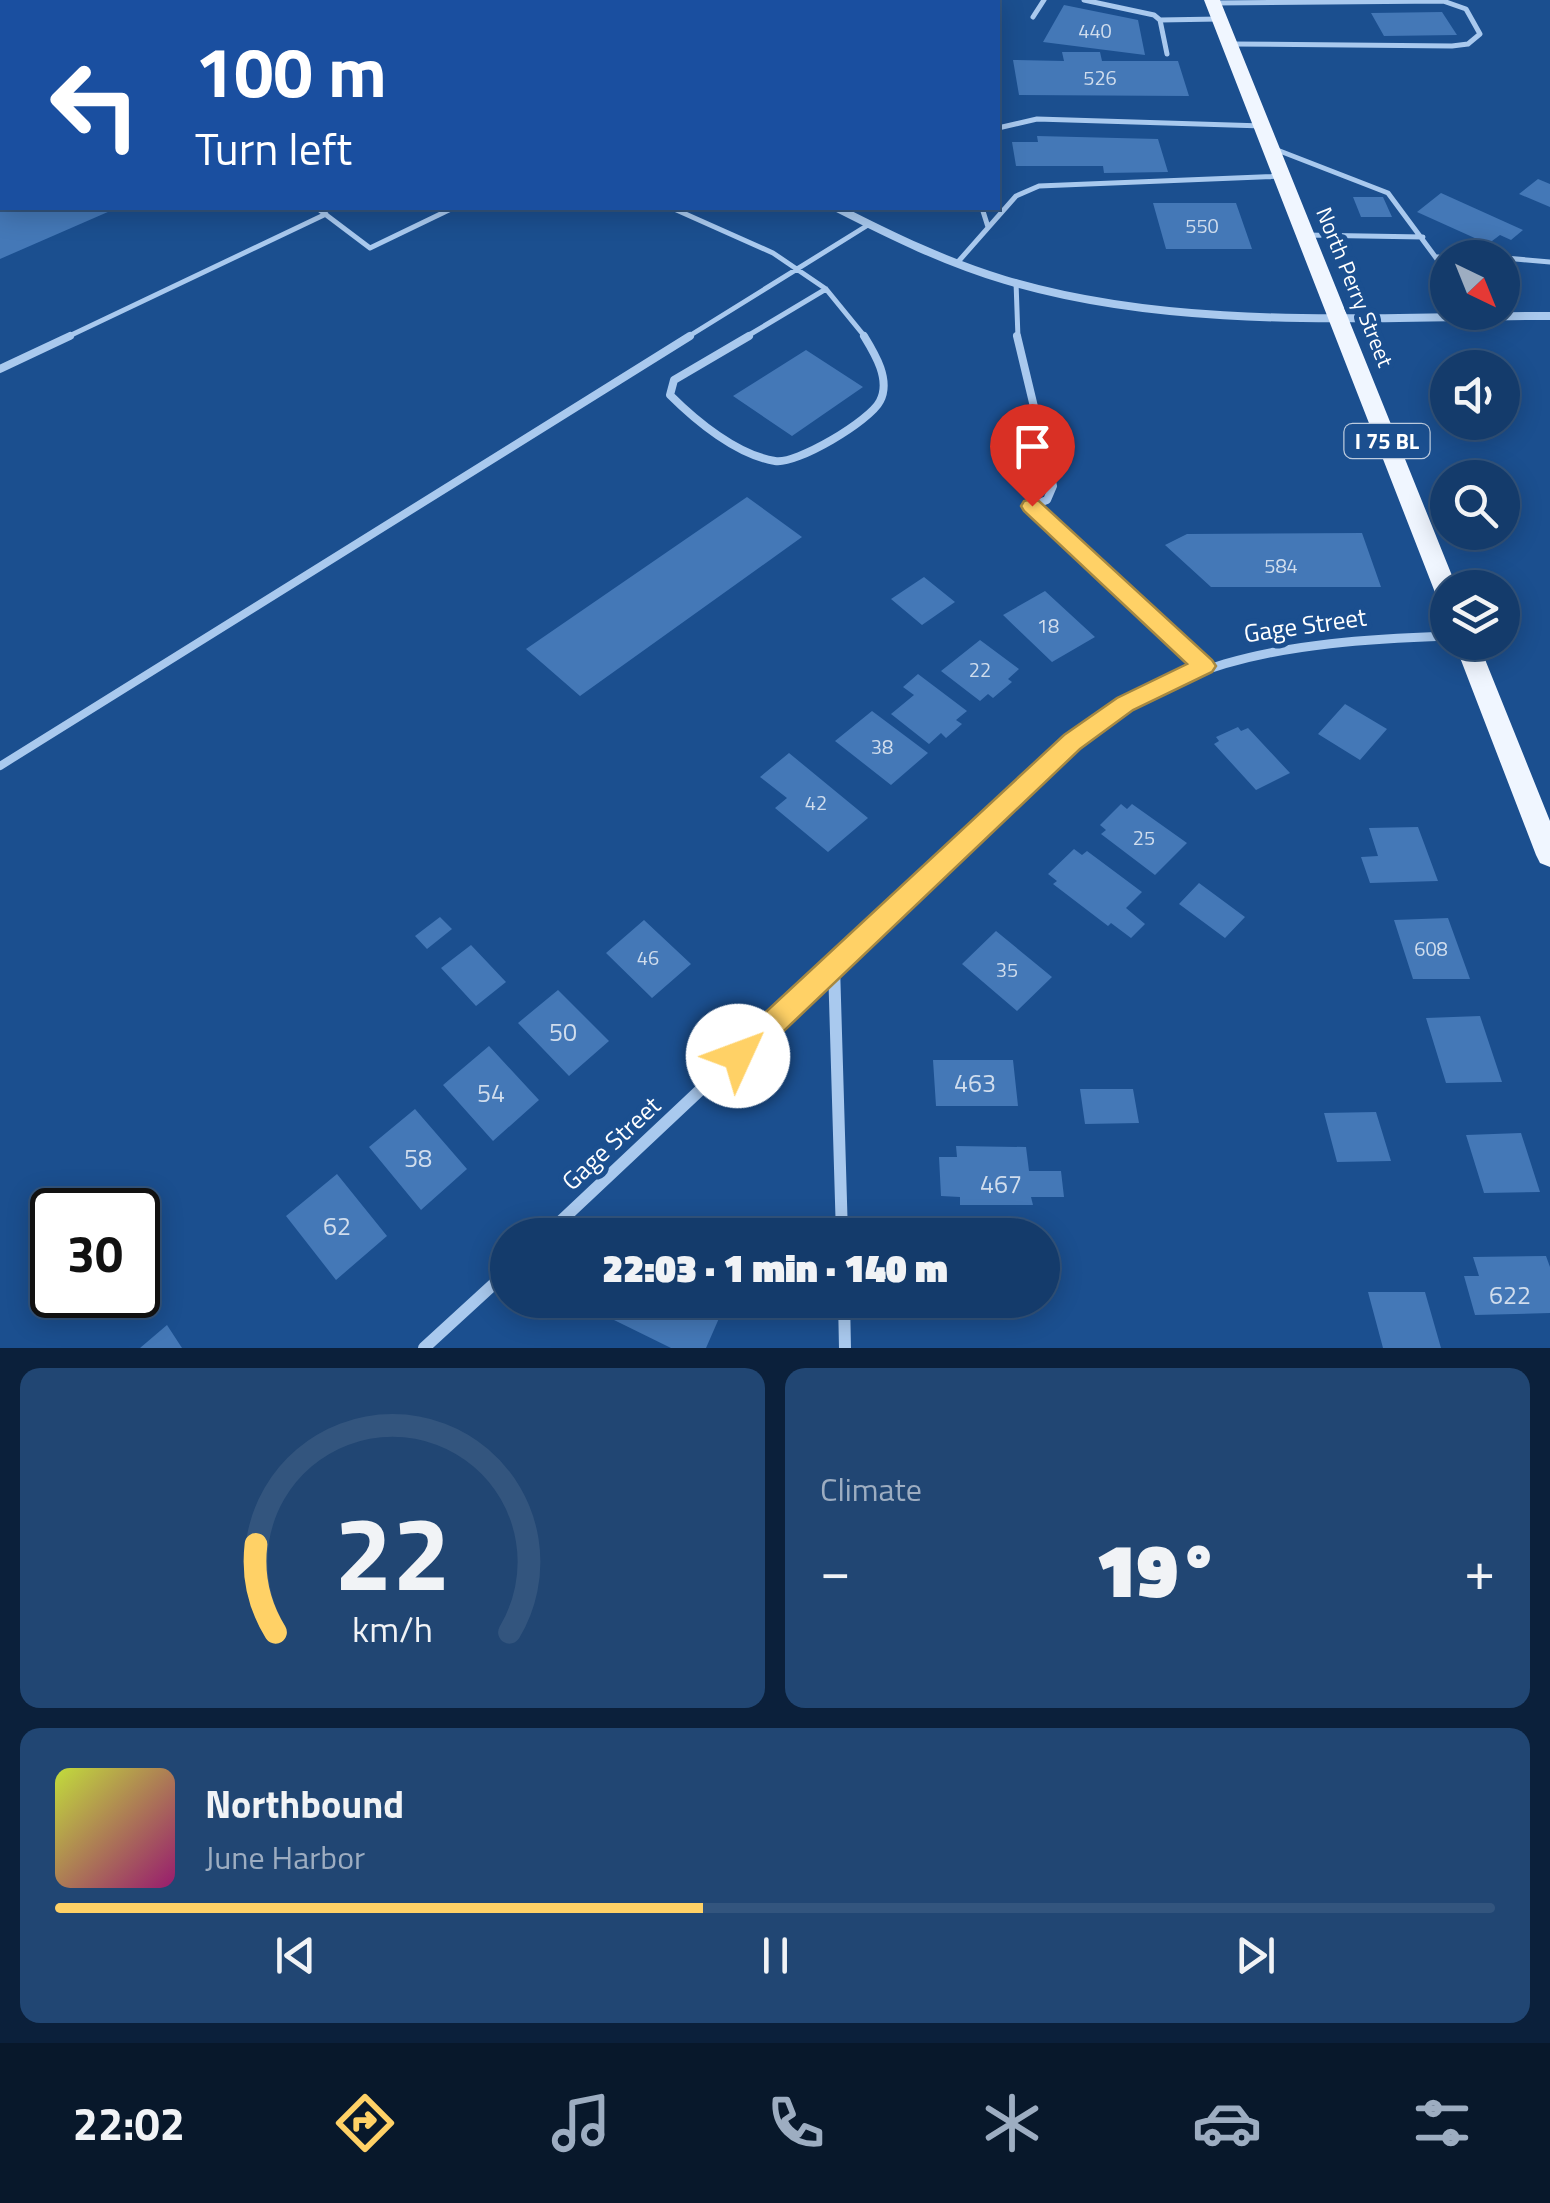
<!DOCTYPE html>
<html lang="en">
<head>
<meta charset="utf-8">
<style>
	body { margin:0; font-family:"Titillium Web",sans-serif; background:#214673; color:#f1f3f6; height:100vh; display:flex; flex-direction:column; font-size:38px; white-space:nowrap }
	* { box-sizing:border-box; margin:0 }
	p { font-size:32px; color:#9dadc1 }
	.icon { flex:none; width:55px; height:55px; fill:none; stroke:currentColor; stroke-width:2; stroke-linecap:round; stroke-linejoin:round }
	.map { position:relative; height:1348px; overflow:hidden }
	.sheet { display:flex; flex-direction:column; gap:20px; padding:20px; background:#0b203b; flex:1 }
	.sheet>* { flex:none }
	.banner { position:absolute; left:0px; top:0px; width:1000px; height:210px; box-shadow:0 5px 25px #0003,0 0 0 2px #33557e; background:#1a4fa0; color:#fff; overflow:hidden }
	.needle { width:65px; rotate:137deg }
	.buttons { position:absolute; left:1430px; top:240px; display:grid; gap:20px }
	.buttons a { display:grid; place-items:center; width:90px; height:90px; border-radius:50%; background:#143b6b; box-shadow:0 5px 25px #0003,0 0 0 2px #33557e; font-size:50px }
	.speed { position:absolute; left:30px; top:1188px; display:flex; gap:20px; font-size:50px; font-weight:700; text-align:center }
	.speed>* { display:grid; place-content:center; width:130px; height:130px; border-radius:50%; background:#143b6b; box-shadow:0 5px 25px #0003,0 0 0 2px #33557e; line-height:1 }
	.speed .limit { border:5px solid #111; border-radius:15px; background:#fff; color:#111 }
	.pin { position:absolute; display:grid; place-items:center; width:85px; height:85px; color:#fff; margin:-102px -42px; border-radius:50% 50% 50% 0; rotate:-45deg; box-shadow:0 0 10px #0007 }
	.pin .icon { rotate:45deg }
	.me { position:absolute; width:110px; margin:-55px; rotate:47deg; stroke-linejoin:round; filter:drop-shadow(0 0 8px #0008) }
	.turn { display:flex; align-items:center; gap:35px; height:210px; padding:0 30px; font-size:45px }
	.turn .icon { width:130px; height:130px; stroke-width:2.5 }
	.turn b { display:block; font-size:70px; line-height:85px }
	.big { font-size:75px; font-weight:800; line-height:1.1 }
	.sheet .widget { flex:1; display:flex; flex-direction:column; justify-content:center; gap:15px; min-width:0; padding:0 35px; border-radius:20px; background:#214673 }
	.sheet .dial { align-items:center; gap:0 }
	.dial svg { height:260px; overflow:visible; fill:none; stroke:#33557e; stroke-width:7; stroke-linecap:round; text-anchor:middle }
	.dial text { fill:#f1f3f6; stroke:none }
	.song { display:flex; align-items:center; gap:30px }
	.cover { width:120px; height:120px; border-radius:15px; background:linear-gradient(135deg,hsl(70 70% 55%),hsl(320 70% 35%)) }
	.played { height:10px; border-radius:5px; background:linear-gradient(90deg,#ffd166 45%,#33557e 45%) }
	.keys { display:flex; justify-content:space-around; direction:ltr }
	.heat { display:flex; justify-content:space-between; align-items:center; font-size:55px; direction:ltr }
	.sheet .tiles { flex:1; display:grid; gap:20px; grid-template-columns:1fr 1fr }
	.widget:last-child { grid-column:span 2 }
	.trip { position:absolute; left:490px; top:1218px; width:570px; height:100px; border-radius:50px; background:#143b6b; box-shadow:0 5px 25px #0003,0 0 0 2px #33557e; font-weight:800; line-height:100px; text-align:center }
	.tab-bar { display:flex; height:160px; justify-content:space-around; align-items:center; background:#08182b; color:#9dadc1 }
	.tab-bar .icon { width:70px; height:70px }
	.tab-bar .on { color:#ffd166 }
	.tab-bar b { font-size:45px; color:#f1f3f6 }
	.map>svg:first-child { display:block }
	.building { fill:#4478b7 }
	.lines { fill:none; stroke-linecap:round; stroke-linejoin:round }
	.service-far1 { stroke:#a9c9ee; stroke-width:5 }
	.service { stroke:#a9c9ee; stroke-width:8 }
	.minor-far2 { stroke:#a9c9ee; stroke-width:8 }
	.minor-far1 { stroke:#a9c9ee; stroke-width:9 }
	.minor { stroke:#a9c9ee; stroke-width:12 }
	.primary { fill:#f0f6ff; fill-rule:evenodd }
	.route { fill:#ffd166; stroke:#a68842; stroke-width:2.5 }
	.labels { text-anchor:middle; stroke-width:10; stroke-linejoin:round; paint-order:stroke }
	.number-label { font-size:20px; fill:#d0dded }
	.far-street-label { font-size:22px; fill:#fff; stroke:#1b4f8f }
	.shield { fill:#1b4f8f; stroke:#bbcadd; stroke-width:2.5 }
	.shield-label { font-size:22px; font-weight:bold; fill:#fff }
	.street-label { font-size:25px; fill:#fff; stroke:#1b4f8f }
	.near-number-label { font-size:25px; fill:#d0dded }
</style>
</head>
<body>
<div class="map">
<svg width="1550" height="1348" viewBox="0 0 1550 1348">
	<rect width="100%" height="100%" fill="#1b4f8f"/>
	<path class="building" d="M1064,5L1138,20L1145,55L1043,42Z
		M1442,12L1457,35L1384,36L1371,13Z
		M1062,52H1100L1102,61H1178L1189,96L1019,95L1013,60L1064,61Z
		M1037,136L1158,139L1168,172L1104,173L1103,166H1016L1012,142H1038Z
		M1538,179L1550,184V207L1519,194Z
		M1441,193L1523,230L1511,240L1500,235L1488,244L1417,212Z
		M1353,197H1383L1392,217H1361Z
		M1153,203H1236L1252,249H1166Z
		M0,208H117L0,259Z
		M1465,249H1501L1510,268H1502V258H1469Z
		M806,350L863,387L792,436L733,396Z
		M747,497L802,537L580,696L526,649Z
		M1362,533L1381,587H1211L1165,545L1187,534Z
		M924,577L955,602L922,625L891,599Z
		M1045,591L1095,637L1052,662L1003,615Z
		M980,640L1019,669L1008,679L1012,682L993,698L988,694L980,701L941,671Z
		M918,674L967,711L956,720L962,724L946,738L941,733L929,744L891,714L914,695L903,687Z
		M1345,704L1387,729L1360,760L1318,734Z
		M872,711L928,753L891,785L835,741Z
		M1238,727L1241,731L1248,728L1290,773L1256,790L1214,744L1219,741L1216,737Z
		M789,753L868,818L828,852L775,808L787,798L760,777Z
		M1121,804L1127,809L1132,804L1187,843L1155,875L1101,834L1106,830L1100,825Z
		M1418,827L1438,881L1370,883L1361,857L1378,856L1369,828Z
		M1074,849L1082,855L1087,851L1142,892L1126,908L1145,924L1131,938L1111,923L1108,926L1053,884L1057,881L1048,874Z
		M1199,883L1245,917L1225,938L1179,904Z
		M440,917L452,929L427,949L415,936Z
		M1448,918L1470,979H1413L1394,920Z
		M644,920L691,964L652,998L606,953Z
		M996,931L1052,977L1017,1011L962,964Z
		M471,945L506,982L476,1006L441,968Z
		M558,990L609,1041L569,1076L518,1023Z
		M1480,1016L1502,1082L1446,1083L1426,1018Z
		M489,1046L539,1100L493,1141L443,1085Z
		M933,1060H1013L1018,1106H936Z
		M1080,1089H1133L1139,1123L1085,1124Z
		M415,1109L467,1169L421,1210L369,1147Z
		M1376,1112L1391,1161L1337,1162L1324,1113Z
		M1521,1133L1540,1192L1484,1193L1466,1135Z
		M956,1146L1026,1147L1029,1171H1061L1064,1197H1031L1033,1205H960V1197L941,1196L939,1157H957Z
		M337,1174L387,1236L336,1280L286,1216Z
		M1546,1256L1550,1267V1313L1475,1315L1464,1276H1479L1473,1257Z
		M1368,1292H1425L1441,1348H1383Z
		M623,1300H727L706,1348H671L614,1320Z
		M167,1325L182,1348H140Z"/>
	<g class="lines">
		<path class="service-far1" d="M306,0L310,2
			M1084,0L1154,15L1160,20L1167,54
			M336,2L343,0
			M476,2L482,0
			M1213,3L1443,1L1466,9L1480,34L1468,44L1452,46L1232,44
			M1033,17L1044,0
			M1160,20L1219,19
			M998,128L1037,119L1263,126
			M1272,148L1388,193L1448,274
			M317,208L370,248L453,208
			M672,208L773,253L826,289
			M982,208L988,227
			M1305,235L1423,237
			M1436,257H1469
			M1505,258L1550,262
			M957,263L1016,196L1039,186L1282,176
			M1016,282L1018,338
			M826,289L866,338
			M65,338L326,214
			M686,338L868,225
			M744,338L826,289"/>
		<path class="service" d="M749,336L674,380L670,395C696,421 737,455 775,461C796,465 870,421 880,401C891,380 875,354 864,336
			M1017,336L1053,486L1047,500L1031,506L1204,666
			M0,369L70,336
			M0,766L690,336"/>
		<path class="minor-far2" d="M837,208C892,236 945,262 1005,280C1179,332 1371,316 1550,316"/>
		<path class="minor-far1" d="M1032,777C1160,657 1280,642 1448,636"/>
		<path class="minor" d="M834,966L842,1235
			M546,1235L1035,775
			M844,1300L845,1348
			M424,1348L508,1271"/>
		<path class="primary" d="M1204,0H1220L1457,588H1448V604L1436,595Z
			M1454,642H1478L1550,821V867L1540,863L1536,855Z"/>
	</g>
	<path class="route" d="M1032,499L1039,501L1212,660L1216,666L1212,672L1133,710L1080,749L747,1066L738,1070L728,1066L724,1056L728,1047L1064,735L1117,698L1187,664L1024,511L1021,506L1024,501Z"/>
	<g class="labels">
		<g class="number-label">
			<text x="1095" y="38">440</text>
			<text x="1100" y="85">526</text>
			<text x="1202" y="233">550</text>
			<text x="1281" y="573">584</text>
			<text x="1048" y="633">18</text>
			<text x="980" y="677">22</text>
			<text x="882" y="754">38</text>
			<text x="816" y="810">42</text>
			<text x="1144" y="845">25</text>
			<text x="1431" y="956">608</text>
			<text x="648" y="965">46</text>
			<text x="1007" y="977">35</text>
		</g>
		<g class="far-street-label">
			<text transform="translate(1355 287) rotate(68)" y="8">North Perry Street</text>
		</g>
		<rect class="shield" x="1344.5" y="424" width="85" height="34" rx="8"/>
		<g class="shield-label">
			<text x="1387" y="449">I 75 BL</text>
		</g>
		<g class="street-label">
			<text transform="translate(1305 625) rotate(-8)" y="9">Gage Street</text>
			<text transform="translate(611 1143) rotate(-43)" y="9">Gage Street</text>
		</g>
		<g class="near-number-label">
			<text x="563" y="1041">50</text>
			<text x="975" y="1092">463</text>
			<text x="491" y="1102">54</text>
			<text x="418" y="1167">58</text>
			<text x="1001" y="1193">467</text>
			<text x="337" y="1235">62</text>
			<text x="1510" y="1304">622</text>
		</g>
	</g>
</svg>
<div class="buttons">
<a><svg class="needle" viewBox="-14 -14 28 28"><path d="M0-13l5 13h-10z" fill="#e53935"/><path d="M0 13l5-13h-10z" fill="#9dadc1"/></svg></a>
<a><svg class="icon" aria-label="sound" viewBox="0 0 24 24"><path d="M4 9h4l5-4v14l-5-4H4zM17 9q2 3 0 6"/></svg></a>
<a><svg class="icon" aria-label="search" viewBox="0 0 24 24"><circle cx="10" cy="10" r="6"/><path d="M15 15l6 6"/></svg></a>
<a><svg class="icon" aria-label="layers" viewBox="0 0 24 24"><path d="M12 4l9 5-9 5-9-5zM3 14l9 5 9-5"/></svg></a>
</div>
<div class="speed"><div class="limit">30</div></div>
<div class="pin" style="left:1032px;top:506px;background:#d93025"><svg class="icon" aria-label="arrive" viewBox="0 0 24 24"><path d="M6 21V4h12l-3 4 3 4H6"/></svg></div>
<svg class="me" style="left:738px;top:1056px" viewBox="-20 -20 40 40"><circle r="19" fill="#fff"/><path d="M0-13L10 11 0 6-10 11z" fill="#ffd166"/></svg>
<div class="trip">22:03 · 1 min · 140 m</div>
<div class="banner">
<div class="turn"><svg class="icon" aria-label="left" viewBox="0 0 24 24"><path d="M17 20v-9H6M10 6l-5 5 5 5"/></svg><div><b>100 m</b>Turn left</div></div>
</div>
</div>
<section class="sheet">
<div class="tiles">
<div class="widget dial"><svg viewBox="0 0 100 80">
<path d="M14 69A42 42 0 1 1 86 69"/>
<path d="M14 69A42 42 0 0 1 8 42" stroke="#ffd166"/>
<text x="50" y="56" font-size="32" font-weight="700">22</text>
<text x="50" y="72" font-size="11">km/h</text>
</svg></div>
<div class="widget"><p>Climate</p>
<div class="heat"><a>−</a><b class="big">19°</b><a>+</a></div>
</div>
<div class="widget">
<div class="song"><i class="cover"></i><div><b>Northbound</b><p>June Harbor</p></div></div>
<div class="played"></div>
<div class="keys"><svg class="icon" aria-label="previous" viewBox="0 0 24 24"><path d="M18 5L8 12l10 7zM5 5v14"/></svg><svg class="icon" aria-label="pause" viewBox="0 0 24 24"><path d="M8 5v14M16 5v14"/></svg><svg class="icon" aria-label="next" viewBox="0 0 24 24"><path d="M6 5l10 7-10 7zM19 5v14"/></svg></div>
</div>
</div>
</section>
<nav class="tab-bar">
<b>22:02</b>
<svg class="icon on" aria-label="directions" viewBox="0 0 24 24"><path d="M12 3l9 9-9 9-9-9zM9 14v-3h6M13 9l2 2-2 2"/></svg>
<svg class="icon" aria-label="music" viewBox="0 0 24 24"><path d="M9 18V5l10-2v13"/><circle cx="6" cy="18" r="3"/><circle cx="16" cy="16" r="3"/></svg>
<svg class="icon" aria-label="phone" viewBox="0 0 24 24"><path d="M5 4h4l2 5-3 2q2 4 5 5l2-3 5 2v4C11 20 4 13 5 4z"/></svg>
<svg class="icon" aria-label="climate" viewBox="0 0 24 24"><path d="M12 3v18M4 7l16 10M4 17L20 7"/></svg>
<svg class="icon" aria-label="car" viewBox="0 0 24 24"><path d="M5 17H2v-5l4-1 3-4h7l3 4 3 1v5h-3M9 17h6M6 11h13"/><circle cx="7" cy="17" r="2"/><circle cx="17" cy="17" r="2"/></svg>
<svg class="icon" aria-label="filters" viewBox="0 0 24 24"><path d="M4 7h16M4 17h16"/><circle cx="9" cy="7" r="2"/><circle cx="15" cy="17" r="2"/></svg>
</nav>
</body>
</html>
